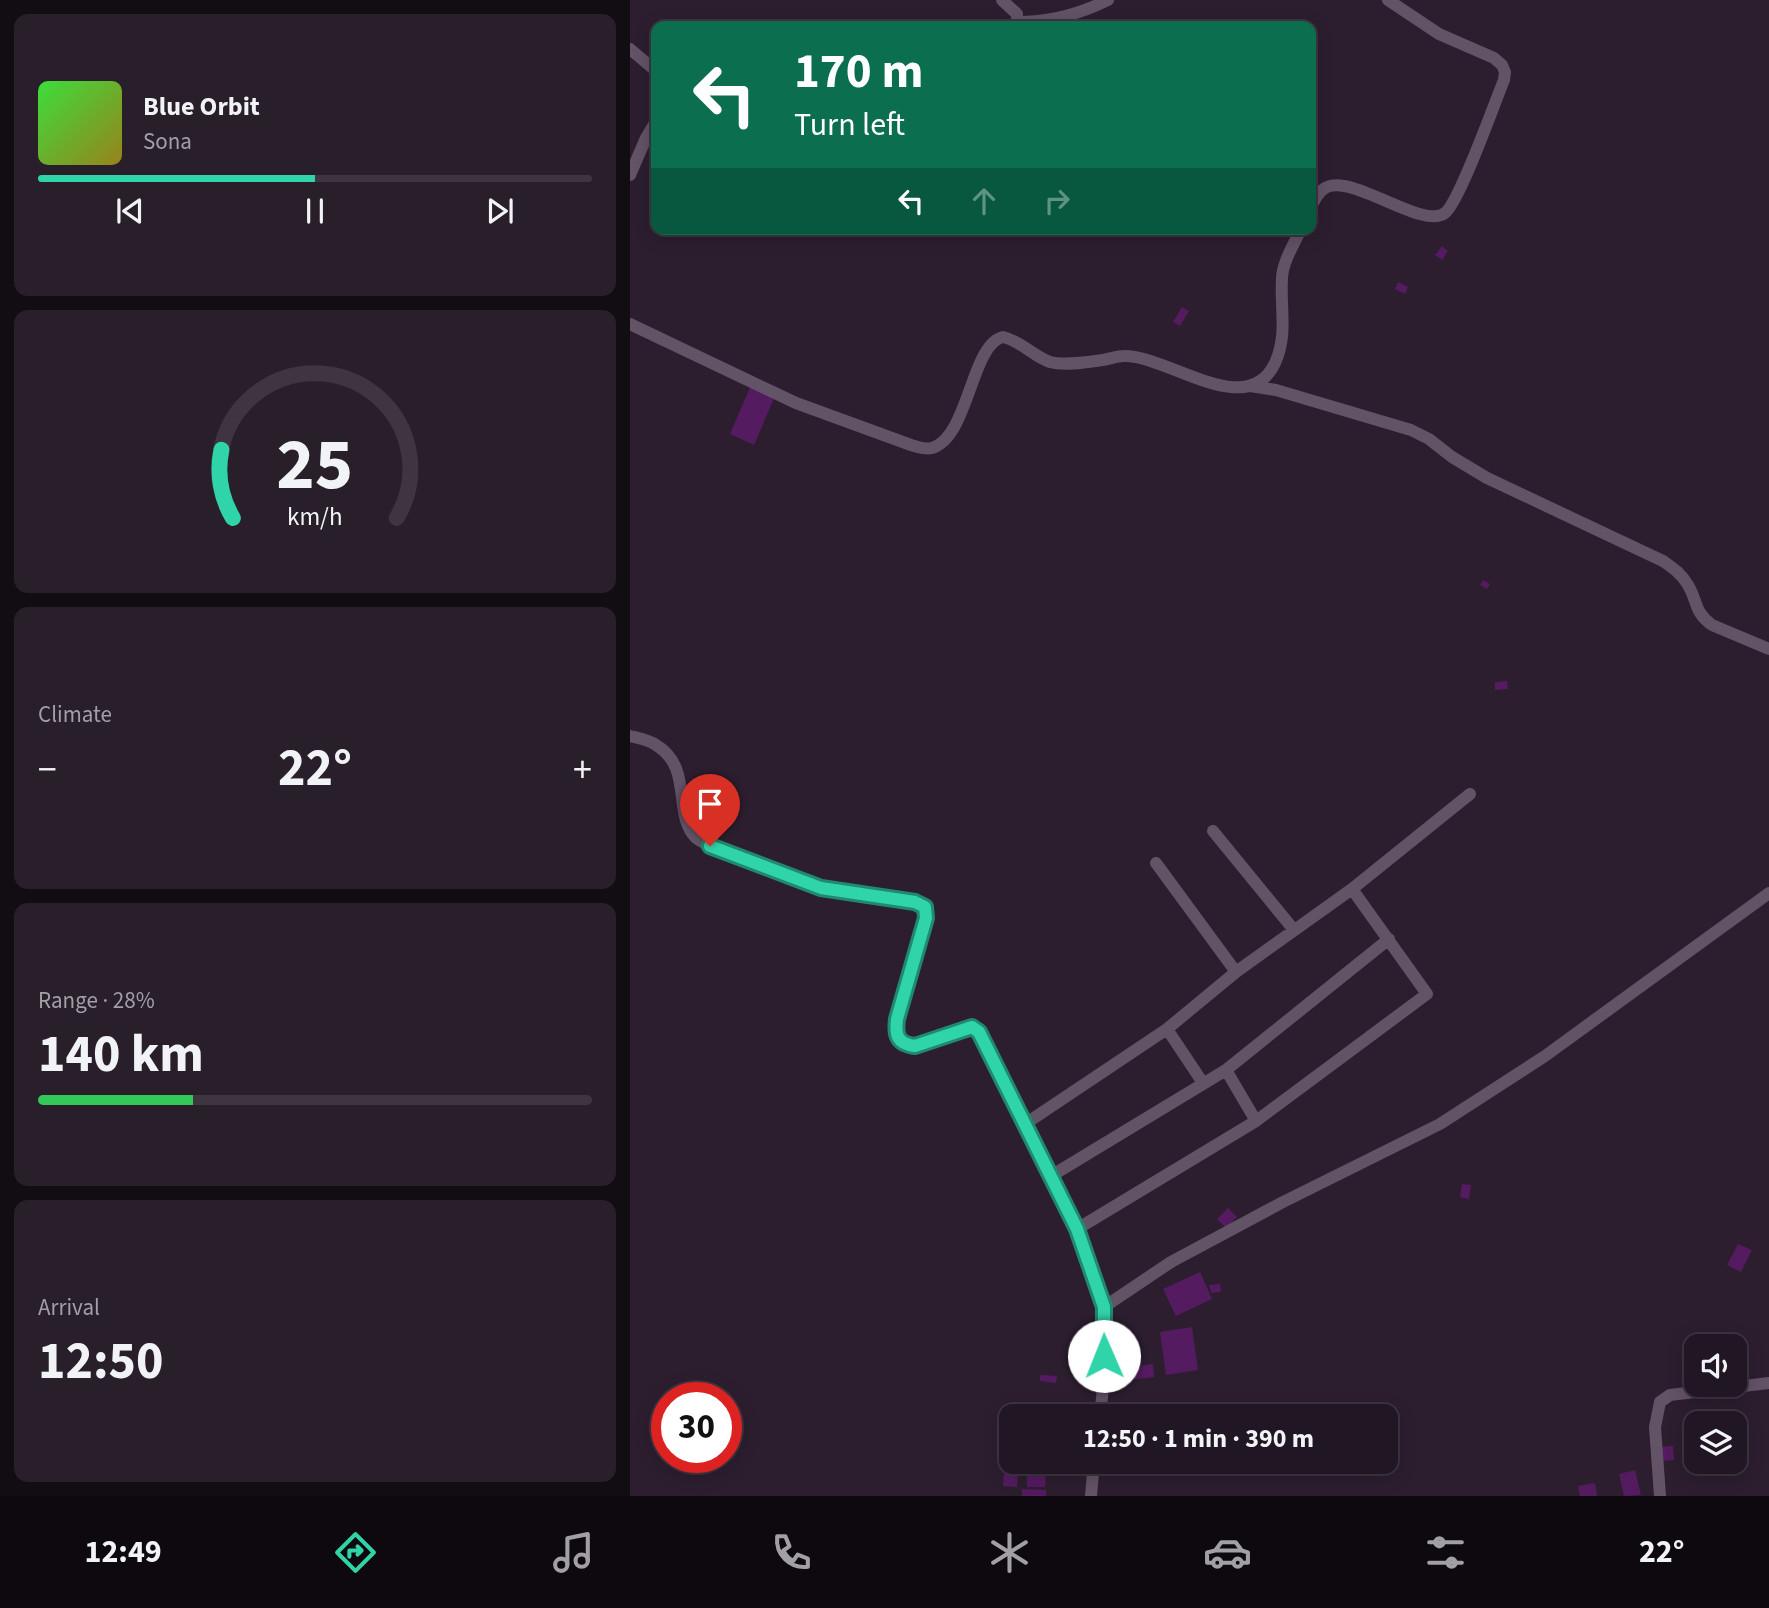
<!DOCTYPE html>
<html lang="en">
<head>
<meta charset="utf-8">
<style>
	body { margin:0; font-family:"Source Sans 3",sans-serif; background:#291f2b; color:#f1f3f6; height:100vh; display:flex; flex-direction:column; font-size:26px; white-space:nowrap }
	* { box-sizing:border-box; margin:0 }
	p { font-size:23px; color:#a29fa6 }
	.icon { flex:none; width:38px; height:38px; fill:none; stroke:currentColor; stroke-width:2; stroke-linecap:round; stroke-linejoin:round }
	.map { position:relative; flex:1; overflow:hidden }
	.sheet { display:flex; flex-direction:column; gap:14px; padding:14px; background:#120c13; width:630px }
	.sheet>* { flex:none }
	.guide { position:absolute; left:21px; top:21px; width:665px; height:214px; border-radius:14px; box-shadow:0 4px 18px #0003,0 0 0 2px #3e3541; background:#0b6e4f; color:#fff; overflow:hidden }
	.tools { position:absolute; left:1054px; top:1334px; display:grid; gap:14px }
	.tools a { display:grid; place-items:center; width:63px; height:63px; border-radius:14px; background:#211623; box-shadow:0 4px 18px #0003,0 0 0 2px #3e3541; font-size:35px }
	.speed { position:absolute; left:21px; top:1382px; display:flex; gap:14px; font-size:35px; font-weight:700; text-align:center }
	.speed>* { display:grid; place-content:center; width:91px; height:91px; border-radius:50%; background:#211623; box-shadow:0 4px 18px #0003,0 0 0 2px #3e3541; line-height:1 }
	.speed .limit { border:10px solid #d22; background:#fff; color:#111 }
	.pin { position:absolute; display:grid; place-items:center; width:60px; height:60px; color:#fff; margin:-72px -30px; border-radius:50% 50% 50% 0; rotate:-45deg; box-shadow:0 0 7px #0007 }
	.pin .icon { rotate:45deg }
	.me { position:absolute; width:77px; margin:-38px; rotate:359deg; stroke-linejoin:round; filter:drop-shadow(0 0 5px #0008) }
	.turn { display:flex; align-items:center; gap:24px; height:147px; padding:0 28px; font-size:32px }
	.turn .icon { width:91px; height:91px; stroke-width:2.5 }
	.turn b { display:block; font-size:49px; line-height:60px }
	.lanes { display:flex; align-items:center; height:66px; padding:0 28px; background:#0003; justify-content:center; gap:35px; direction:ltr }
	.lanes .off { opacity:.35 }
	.big { font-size:52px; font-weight:700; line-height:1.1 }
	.sheet .card { flex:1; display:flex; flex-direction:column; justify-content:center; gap:10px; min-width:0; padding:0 24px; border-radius:14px; background:#291f2b }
	.sheet .dial { align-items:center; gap:0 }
	.dial svg { height:182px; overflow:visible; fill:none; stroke:#3e3541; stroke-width:7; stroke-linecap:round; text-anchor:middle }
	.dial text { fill:#f1f3f6; stroke:none }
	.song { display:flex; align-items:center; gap:21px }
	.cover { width:84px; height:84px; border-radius:10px; background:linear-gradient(135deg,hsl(120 70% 55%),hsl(50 70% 35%)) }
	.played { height:7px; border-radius:4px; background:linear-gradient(90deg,#30d4a9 50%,#3e3541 50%) }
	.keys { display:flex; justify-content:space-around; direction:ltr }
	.heat { display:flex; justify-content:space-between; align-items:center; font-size:38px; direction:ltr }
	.charge { height:10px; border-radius:5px; background:linear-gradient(90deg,#34c759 28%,#3e3541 0) }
	.trip { position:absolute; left:369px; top:1404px; width:399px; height:70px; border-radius:14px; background:#211623; box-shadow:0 4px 18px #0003,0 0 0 2px #3e3541; font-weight:700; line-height:70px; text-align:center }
	.tab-bar { display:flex; height:112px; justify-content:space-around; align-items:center; background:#0d090e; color:#a29fa6 }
	.tab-bar .icon { width:49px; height:49px }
	.tab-bar .on { color:#30d4a9 }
	.tab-bar b { font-size:32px; color:#f1f3f6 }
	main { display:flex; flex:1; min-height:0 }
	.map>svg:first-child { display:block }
	.building { fill:#551b61 }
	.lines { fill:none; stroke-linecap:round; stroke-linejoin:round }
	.street { stroke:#625366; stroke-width:12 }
	.route-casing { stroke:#1f8a6e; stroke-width:18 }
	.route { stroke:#30d4a9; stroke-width:12 }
</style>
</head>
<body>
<main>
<section class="sheet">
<div class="card">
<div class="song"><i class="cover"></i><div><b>Blue Orbit</b><p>Sona</p></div></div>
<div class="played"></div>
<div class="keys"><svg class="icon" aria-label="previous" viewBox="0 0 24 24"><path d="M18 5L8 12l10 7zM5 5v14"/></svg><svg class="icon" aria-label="pause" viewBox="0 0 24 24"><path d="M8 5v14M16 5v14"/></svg><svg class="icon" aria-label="next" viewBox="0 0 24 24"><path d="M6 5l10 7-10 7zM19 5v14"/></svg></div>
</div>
<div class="card dial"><svg viewBox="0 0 100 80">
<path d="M14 69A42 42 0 1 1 86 69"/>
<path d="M14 69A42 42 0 0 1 9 39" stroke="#30d4a9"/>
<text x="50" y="56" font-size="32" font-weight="700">25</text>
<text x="50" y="72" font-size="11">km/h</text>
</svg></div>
<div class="card"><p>Climate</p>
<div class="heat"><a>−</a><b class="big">22°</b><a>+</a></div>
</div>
<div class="card"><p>Range · 28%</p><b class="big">140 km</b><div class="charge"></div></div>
<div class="card"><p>Arrival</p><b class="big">12:50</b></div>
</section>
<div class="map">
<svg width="1139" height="1496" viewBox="0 0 1139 1496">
	<rect width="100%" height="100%" fill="#2c1e2f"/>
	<path class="building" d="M812,246L818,251L812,260L805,255Z
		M768,282L778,287L775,294L765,289Z
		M552,307L559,311L550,326L543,322Z
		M121,385L145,396L124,445L100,434Z
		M853,580L860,584L857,589L850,585Z
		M877,681L878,689L865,690V682Z
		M832,1184L841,1185L839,1199L830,1197Z
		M598,1208L607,1217L596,1228L587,1219Z
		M1108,1244L1122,1250L1111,1272L1097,1265Z
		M570,1272L582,1299L546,1316L533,1289Z
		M590,1284L591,1292L581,1293L579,1285Z
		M562,1327L568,1370L536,1375L530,1332Z
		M523,1364L524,1377L499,1380L497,1367Z
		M410,1375L427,1376L426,1383L410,1381Z
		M477,1375L490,1376L489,1389L475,1388Z
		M1043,1446L1044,1460L1031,1461L1029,1447Z
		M374,1470L388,1471L387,1487L373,1486Z
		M1005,1470L1011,1495L994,1496L989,1474Z
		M397,1472L416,1473L415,1487H397Z
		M965,1483L967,1496H950L948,1486Z
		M392,1489L416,1490V1496H392Z"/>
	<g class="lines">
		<path class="street" d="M372,0L387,14V26
			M388,22C420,22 450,14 478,0
			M0,49L26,71
			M0,175L16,138L26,121
			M681,207C685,199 689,190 697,187C725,175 793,230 815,213C830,201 864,104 874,80L875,72L872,65L864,58L809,34L758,0
			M0,324L166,403L281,445C288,447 295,450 302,448C339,437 341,344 373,337C391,341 403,356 420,362C435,366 458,362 473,360C480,359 487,356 494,356C538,355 617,422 645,363C658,335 650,308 652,279C652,263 664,244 671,229
			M620,386L646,390L781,430L799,439L822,457L857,478L1033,561C1043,568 1052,574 1058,585C1068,602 1064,612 1082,625L1139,649
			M0,736C8,738 19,740 26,745C64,768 42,814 66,838C70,841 76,844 80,846L191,888L285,902L295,907L296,918L267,1019C265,1035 267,1044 285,1046L342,1027L349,1033L447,1229L472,1296C479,1329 474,1382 470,1416
			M583,831L664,930
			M526,863L606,972
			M537,1029L573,1083
			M596,1070L626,1121
			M395,1124L537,1029L606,972L722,889L840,794
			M421,1176L596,1070L759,939
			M447,1229L626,1121L797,994L722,889
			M474,1307L541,1262L653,1202L810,1124L915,1056L1139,893
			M461,1496L464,1461
			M1030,1496L1025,1427L1030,1402L1040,1395L1139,1383"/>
	</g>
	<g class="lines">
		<g class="route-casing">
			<path id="route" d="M80,846L191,888L285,902L295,907L296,918L267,1019C265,1035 267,1044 285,1046L342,1027L349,1032L447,1229L474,1307V1356"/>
		</g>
		<use href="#route" class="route"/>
	</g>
</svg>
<div class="tools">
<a><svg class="icon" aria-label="sound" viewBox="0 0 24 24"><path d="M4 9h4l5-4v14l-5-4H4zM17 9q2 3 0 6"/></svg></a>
<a><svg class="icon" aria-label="layers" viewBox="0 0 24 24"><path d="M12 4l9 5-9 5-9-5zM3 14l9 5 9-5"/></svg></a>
</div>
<div class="speed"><div class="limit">30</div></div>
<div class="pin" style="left:80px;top:846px;background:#d93025"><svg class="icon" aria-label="arrive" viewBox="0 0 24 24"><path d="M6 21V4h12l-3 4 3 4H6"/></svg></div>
<svg class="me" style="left:474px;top:1356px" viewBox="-20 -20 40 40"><circle r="19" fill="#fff"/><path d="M0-13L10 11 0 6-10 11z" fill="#30d4a9"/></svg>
<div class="trip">12:50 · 1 min · 390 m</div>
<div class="guide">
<div class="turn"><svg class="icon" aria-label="left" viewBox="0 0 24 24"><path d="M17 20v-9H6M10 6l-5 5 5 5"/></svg><div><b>170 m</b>Turn left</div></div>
<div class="lanes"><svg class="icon" aria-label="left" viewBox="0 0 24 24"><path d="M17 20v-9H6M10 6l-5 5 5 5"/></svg><svg class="icon off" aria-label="ahead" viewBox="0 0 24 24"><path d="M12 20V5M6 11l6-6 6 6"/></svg><svg class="icon off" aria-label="right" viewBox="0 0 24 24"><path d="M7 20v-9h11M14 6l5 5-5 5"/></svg></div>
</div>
</div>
</main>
<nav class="tab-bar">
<b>12:49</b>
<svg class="icon on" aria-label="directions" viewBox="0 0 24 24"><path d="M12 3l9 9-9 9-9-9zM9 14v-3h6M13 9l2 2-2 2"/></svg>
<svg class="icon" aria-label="music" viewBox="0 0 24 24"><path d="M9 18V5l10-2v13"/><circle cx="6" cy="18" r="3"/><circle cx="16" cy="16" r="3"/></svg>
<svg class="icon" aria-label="phone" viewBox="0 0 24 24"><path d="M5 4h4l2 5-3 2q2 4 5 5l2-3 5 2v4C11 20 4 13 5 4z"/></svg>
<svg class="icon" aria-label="climate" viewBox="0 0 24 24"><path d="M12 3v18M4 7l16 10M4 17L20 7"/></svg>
<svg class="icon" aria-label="car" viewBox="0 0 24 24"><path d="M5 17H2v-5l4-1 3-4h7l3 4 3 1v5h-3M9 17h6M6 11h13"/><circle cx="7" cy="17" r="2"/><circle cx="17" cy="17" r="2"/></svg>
<svg class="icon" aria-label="filters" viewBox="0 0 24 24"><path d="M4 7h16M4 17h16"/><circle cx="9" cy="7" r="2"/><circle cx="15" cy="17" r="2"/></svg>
<b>22°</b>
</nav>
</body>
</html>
